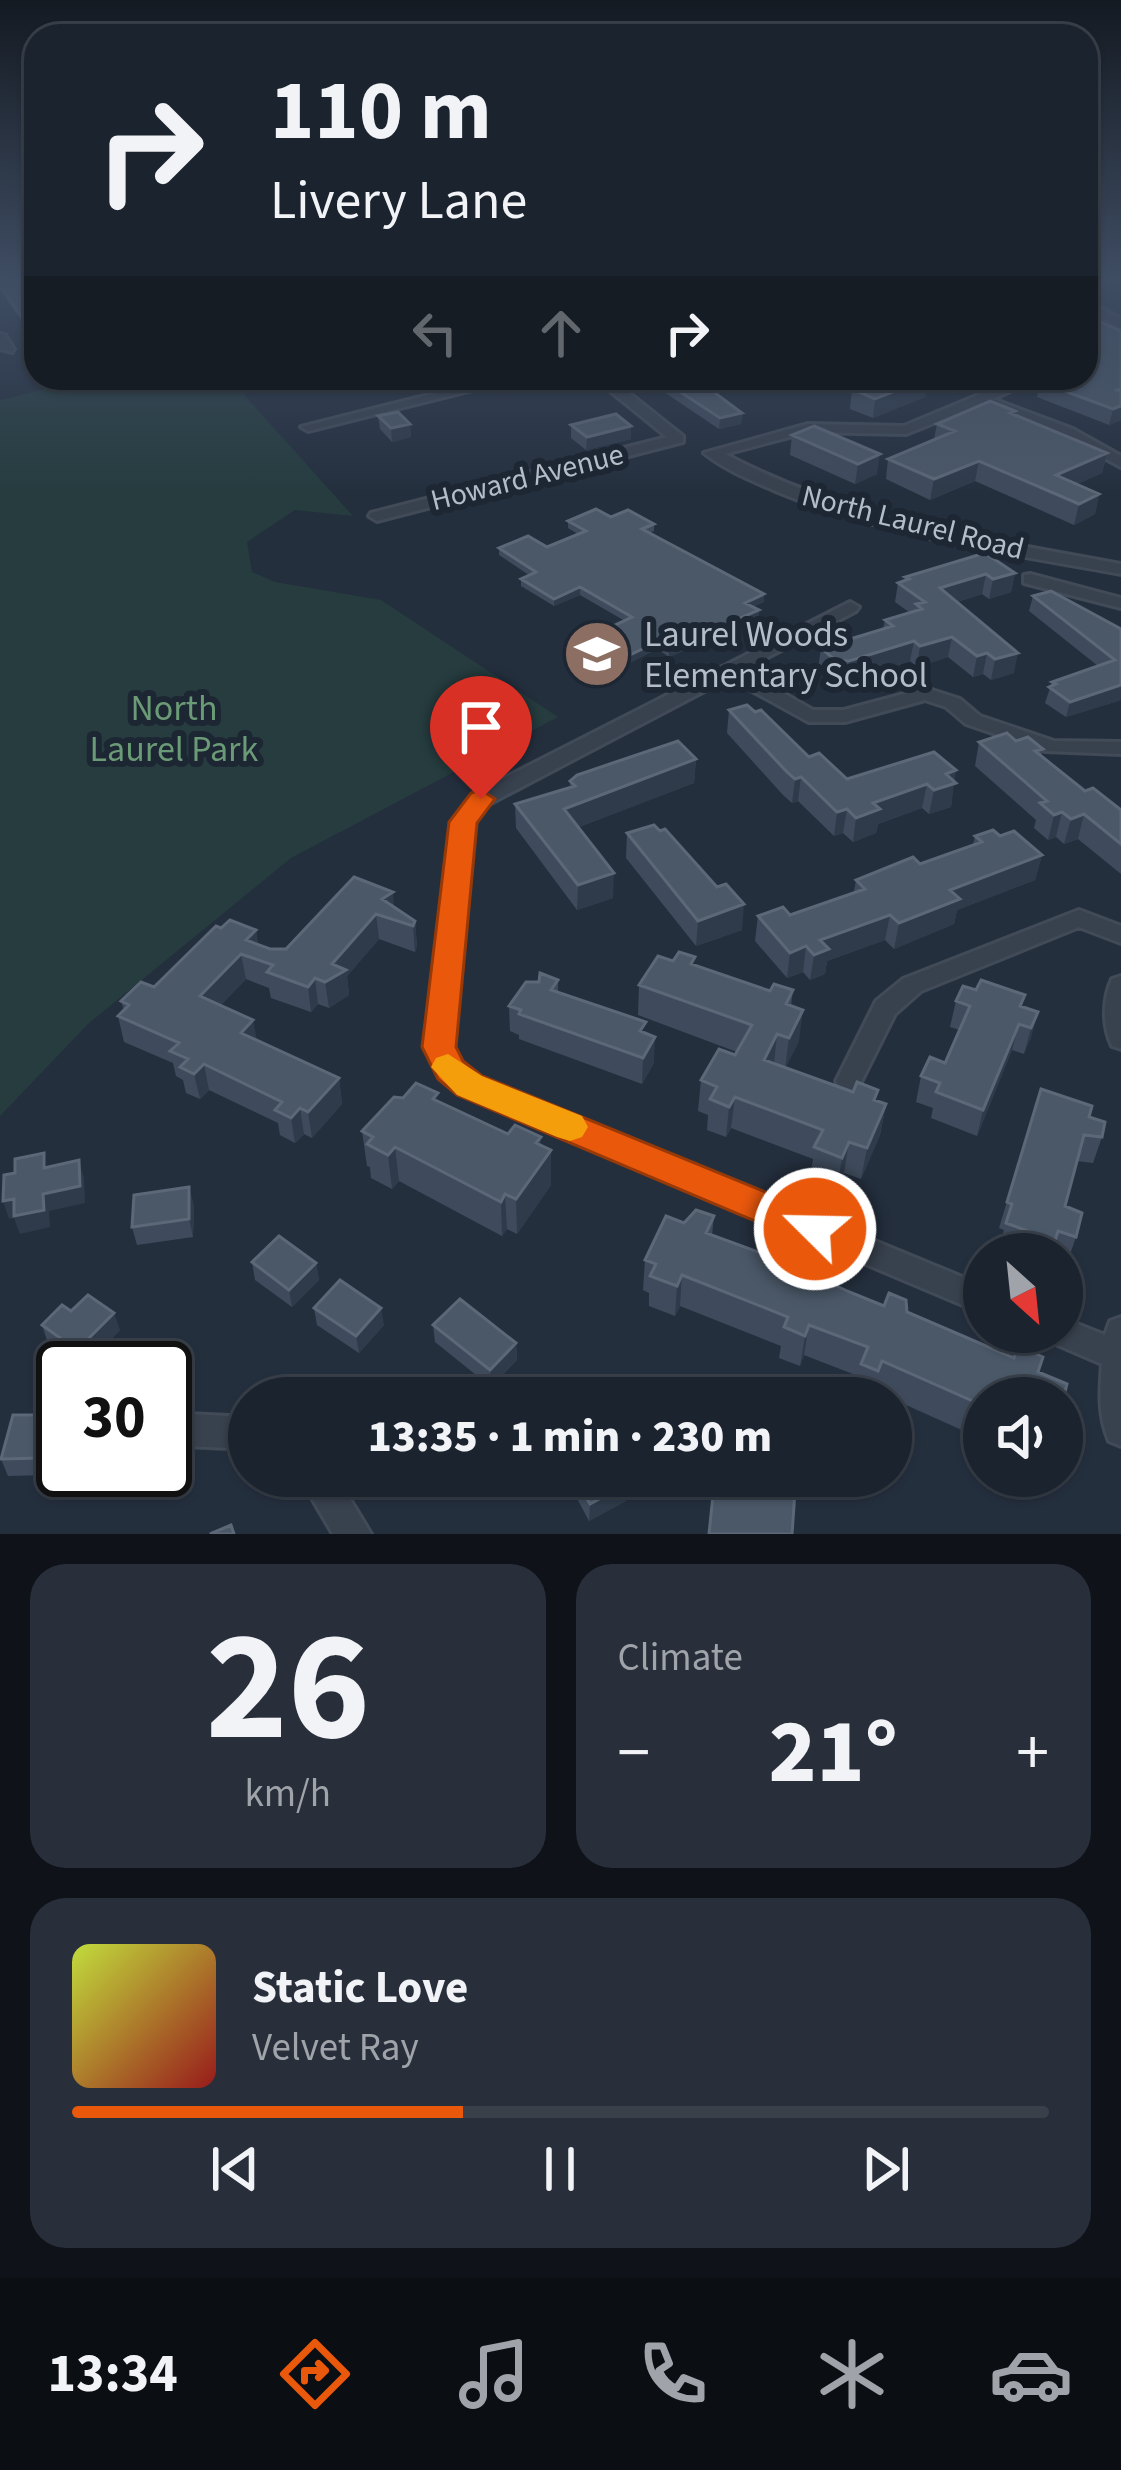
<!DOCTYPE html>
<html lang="en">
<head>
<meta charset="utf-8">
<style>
	body { margin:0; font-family:"Source Sans 3",sans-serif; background:#282f3a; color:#f1f3f6; height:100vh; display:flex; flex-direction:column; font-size:45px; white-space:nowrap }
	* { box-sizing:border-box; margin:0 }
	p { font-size:39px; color:#a0a4aa }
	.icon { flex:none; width:66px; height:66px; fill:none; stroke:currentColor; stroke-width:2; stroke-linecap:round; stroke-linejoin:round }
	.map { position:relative; height:1534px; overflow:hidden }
	.drawer { display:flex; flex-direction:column; gap:30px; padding:30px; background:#0f1319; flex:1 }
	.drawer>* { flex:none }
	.guide { position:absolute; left:24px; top:24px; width:1074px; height:366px; border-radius:36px; box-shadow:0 3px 9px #0004,0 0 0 3px #39404a; background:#1b232e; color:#f1f3f6; overflow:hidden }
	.needle { width:78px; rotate:153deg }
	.controls { position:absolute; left:963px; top:1233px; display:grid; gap:24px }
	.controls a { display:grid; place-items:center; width:120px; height:120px; border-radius:50%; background:#1b232e; box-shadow:0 3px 9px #0004,0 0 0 3px #39404a; font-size:60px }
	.speed { position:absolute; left:36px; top:1341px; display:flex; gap:24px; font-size:60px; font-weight:700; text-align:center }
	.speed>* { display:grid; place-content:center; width:156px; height:156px; border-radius:50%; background:#1b232e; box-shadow:0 3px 9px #0004,0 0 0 3px #39404a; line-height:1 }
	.speed .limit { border:6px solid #111; border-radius:18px; background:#fff; color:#111 }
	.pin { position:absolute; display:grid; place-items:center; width:102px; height:102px; color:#fff; margin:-123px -51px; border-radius:50% 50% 50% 0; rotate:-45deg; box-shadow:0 0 12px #0007 }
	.pin .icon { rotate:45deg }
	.me { position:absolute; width:132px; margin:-66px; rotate:293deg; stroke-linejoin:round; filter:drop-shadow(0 0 9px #0008) }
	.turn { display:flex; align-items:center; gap:42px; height:252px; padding:0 48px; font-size:54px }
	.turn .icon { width:156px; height:156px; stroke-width:2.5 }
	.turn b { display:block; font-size:84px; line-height:102px }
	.lanes { display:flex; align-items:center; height:114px; padding:0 48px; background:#0003; justify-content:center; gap:60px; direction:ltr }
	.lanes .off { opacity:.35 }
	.big { font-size:90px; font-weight:800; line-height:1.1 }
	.drawer .widget { flex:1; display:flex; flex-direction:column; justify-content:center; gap:18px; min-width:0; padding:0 42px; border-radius:36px; background:#282f3a }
	.drawer .dial { align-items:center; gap:0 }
	.dial b { font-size:156px; line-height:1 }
	.song { display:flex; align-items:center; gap:36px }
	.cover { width:144px; height:144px; border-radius:18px; background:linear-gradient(135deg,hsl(70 70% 55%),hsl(0 70% 35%)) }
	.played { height:12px; border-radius:6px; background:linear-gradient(90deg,#ea580c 40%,#39404a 40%) }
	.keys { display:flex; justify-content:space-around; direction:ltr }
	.heat { display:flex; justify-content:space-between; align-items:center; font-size:66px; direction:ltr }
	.drawer .tiles { flex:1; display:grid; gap:30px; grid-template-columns:1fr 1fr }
	.widget:last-child { grid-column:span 2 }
	.trip { position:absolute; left:228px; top:1377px; width:684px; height:120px; border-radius:60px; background:#1b232e; box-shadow:0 3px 9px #0004,0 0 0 3px #39404a; font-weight:800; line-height:120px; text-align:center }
	.menu { display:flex; height:192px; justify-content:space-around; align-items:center; background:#0b0e12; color:#a0a4aa }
	.menu .icon { width:84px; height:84px }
	.menu .on { color:#ea580c }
	.menu b { font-size:54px; color:#f1f3f6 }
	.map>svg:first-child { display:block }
	.green { fill:#263c3f }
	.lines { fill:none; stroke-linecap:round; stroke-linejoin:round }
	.street-casing { stroke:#414a57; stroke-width:6 }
	.street { fill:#38414e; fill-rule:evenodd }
	.wall { fill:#3f4b5c }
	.shaded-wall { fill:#2f3b4b }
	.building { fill:#4b5868; stroke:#5c6777; stroke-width:3 }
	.route { fill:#ea580c; stroke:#983908; stroke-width:3 }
	.slow { fill:#f59e0b }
	.labels { text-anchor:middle; stroke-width:12; stroke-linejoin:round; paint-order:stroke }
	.far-street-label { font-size:30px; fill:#b4bcc9; stroke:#1d2633 }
	.poi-label { font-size:36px; fill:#b4bcc9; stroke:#1d2633; text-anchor:start }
	.park-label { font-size:36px; fill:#6b9a76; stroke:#1d2633 }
</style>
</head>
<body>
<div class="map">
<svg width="1121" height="1534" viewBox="0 0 1121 1534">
	<rect width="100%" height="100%" fill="#242f3e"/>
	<path class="green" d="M91,378H229L353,516L295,510L247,542L252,572L275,582L381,600L558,717L291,858L88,1024L0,1116V400Z"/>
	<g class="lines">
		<g class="street-casing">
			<path id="street" d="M1086,300L1121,319V328L1086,309Z
				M0,334L5,335L14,349L12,352L0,349Z
				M496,378H521L308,431L301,427Z
				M594,378H610L683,436V442L377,521L369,516L371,513L667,437Z
				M1019,378H1038L993,399L1073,429L1121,456V467L1063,435L984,403L906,434L808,432L725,454C849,520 985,539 1121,564V574C1006,553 887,537 778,492C753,481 725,470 704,453L808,424L904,426Z
				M1030,574L1121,598V608L1024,583V575Z
				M850,602L859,607L856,611L743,670L813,710H844L926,688L960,699L980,716L1054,741L1121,742V754L1045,751L966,724L946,707L925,700L845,722H809L729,678L489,804L474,823L452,1047L460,1063L479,1078L984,1286V1314L459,1092L441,1077L426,1047L452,822L473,794Z
				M1079,910L1121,926V943L1079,927L921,991L895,1014L858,1088L849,1091L840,1088L836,1081L876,1001L903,979Z
				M1121,976V1049L1112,1046C1102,1025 1103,999 1112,979Z
				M1121,1317V1446L1109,1441C1098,1415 1100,1392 1102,1364L1051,1342L1046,1332H1062V1318L1105,1335L1110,1321Z
				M187,1414L249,1417V1449L187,1446L175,1441L170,1430L175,1419Z
				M299,1476H336L371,1534H333Z"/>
		</g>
		<use href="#street" class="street"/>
	</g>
	<path class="wall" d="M0,278L36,299V342L0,290Z
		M1121,331V420L1109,425L1037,397L1040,382L1086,378Z
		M643,378H695L742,413L741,424L719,429Z
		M881,378H982L951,391L928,382L925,397L873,418L850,409L852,389Z
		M1015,411L1014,415L1107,453L1102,473L1077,484L1099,494L1095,514L1074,525L975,481L930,500L886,479L888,459L934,439L937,424Z
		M378,416L410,424L411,437L392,442L380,429Z
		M571,425L631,426V439L586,450L571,438Z
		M814,426L877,474L855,484L790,455L792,435Z
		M611,517L654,524V531L649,533L764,594V602L752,607L759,610L758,618L669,657L657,649L611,672L577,650V643L625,621L580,595L554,606L521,586V579L529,575L499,555V548L547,547L578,534L568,528V521Z
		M1015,573L1011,592L989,599L982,594L957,602L1014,673L991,680L983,674L973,677L948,657L917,667L910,661L846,682L832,680L818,669L821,648L883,629L885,620L909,612L895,602L898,583L905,581V577Z
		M1033,596L1121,629V700L1066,717L1045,703L1052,682L1098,666L1029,611Z
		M729,710L847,779L954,781L951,807L929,814L922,808L878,824L876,833L853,842L843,833L834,836L798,801L792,803L783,795L727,733Z
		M979,742L1043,749L1041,756L1085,791L1121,810V874L1078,839L1064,844L1056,837L1048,840L1034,828L1036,820L975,766Z
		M696,759L694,783L579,827L613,898L577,910L516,828L515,804L570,788V781Z
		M627,833L717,887L742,930L696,946L626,858Z
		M975,836H1000L1042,855L1035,880L957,910L954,924L913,941L894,949L885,940L827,961L825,974L810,980L803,972L787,978L755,941L758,916L790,915L854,892L856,880L920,864L973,845Z
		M394,907L415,921L417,946L415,952L379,939L347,976L349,995L329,1008L318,1004L311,1012L271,998L269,988L246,979L221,1005L257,1041L339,1078L342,1104L312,1138L304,1134L295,1143L280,1135L278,1123L209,1090L200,1099L186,1093L183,1080L176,1076L173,1063L124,1042L118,1016L124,1010L121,1001L154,987L221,928L256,930L258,945L270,949H286Z
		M673,961L694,965L770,991L793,990L791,1006L799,1041L785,1068L886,1104L880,1135L861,1179L844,1173L837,1188L810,1178L813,1159L731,1128L726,1137L707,1130L708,1115L698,1111L701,1080L737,1052L638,1015L639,985Z
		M558,980V992L645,1033L654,1063L642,1084L519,1039V1035L510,1031L509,1006L539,982Z
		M976,990L1025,995L1022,1007L1038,1012L1024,1054L1012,1050L977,1136L931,1118L933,1108L916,1102L921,1076L945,1063L960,1030L950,1027L956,1001Z
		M1041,1089L1089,1117L1102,1137L1093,1163L1077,1161L1065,1206L1076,1237L1067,1263L1062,1261V1254H1013L998,1249L1004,1230L999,1228Z
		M438,1102L508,1134L541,1137V1146L551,1150V1185L517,1234L507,1229L502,1236L399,1181L392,1189L371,1178L370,1167L367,1166L362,1131Z
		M194,1205L193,1237L137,1245L132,1227Z
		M714,1216L712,1235L808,1270L833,1266L830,1283L884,1306L907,1312L1014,1358L1043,1357L984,1398V1440L875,1391L872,1398H864L855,1394L858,1376L804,1355L800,1366L779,1358L781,1346L680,1306L675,1316L649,1306V1293L643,1290L645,1260Z
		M252,1262L316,1263L319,1280L292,1307L255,1280Z
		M314,1308L384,1325L359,1353L317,1325Z
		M71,1311L120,1330L83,1367L48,1343L42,1325Z
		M433,1325L516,1343L517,1360L491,1387L435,1342Z
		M59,1432L48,1475L8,1476L1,1459Z
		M565,1476H622L626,1501L589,1521Z"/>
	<path class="shaded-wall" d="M928,378L925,397L873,418L875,399Z
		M953,378H982L951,391Z
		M1121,406V420L1109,425L1113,409Z
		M742,413L741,424L719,429L720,418Z
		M410,424L411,437L392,442L391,428Z
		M631,426V439L586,450L587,437Z
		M1107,453L1102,473L1056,494V475Z
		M880,454L877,474L855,484L858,464Z
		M979,461L975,481L930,500L934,479Z
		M1099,494L1095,514L1074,525L1079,504Z
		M1015,573L1011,592L989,599L993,579Z
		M986,574L982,594L937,608L940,588Z
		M580,587V595L554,606V599Z
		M764,594V602L744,610L745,603Z
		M759,610L758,618L669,657V649Z
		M952,637L948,657L917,667L920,646Z
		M914,641L910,661L846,682L849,661Z
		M657,642V649L611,672V664Z
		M987,653L983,674L973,677L977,656Z
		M1018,653L1014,673L991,680L995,659Z
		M1121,685V700L1066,717L1070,702Z
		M696,759L694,783L564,833V809Z
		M956,770L951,807L929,814L934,790L946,774Z
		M801,777L798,801L792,803L795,779Z
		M927,784L922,808L878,824L876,833L853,842L856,818L873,803Z
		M847,809L843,833L834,836L837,812Z
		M1062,812L1056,837L1048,840L1054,815Z
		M1084,814L1078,839L1064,844L1071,819Z
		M1042,855L1035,880L957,910L954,924L894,949L899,923L950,890Z
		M614,873L613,898L577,910L578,885Z
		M393,892L395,917L382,899Z
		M744,904L742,930L696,946L698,921Z
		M376,914L379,939L347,976L349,995L329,1008L325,982L332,964Z
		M890,915L885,940L827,961L825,974L810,980L814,955L820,940Z
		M415,921L417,946L415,952L413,926Z
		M256,930L260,955L246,940Z
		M806,946L803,972L787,978L790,953Z
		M241,954L246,979L205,1021L200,996Z
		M315,978L318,1004L311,1012L308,987Z
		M803,1010L799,1041L785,1069L789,1038Z
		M1038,1012L1031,1038L1024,1054L1031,1028Z
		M253,1020L258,1046L241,1033Z
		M1019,1024L1012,1050L977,1136L983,1110Z
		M777,1034L774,1065L764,1060Z
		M655,1037L654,1063L642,1084L643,1058Z
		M204,1064L209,1090L200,1099L194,1074Z
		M339,1078L342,1104L312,1138L308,1112Z
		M735,1097L731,1128L726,1137L729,1107Z
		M886,1104L880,1135L861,1179L867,1148Z
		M300,1108L304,1134L295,1143L291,1118Z
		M541,1137V1165L551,1150V1185L517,1234L516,1199L536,1143Z
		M849,1142L844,1173L837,1188L842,1158Z
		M395,1147L399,1181L392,1189L388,1155Z
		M79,1160L84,1178L85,1203L49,1211L50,1227L20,1234L14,1218L9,1219L3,1201L43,1194Z
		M189,1187L194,1205L193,1237L189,1219Z
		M505,1194L507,1229L502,1236L501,1202Z
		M316,1263L319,1280L292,1307L289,1290Z
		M682,1275L680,1306L675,1316L677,1286Z
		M381,1308L384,1325L359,1353L356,1336Z
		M114,1313L120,1330L83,1367L77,1350Z
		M809,1325L804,1355L800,1366L805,1336Z
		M516,1343L517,1360L491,1387L490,1370Z
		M52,1415L59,1432L48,1475L41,1458Z
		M627,1484L626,1501L589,1521L590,1504Z"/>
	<path class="building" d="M0,278H20L36,299V337L0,286Z
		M1086,316L1121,331V388L1117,390L1121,391V406L1113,409L1040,382L1049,378H1086Z
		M659,378H695L742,413L720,418Z
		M881,378H928L875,399L852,389Z
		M990,401L1015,411L1010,413L1107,453L1056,475L1099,494L1079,504L979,461L934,479L888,459L955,431L937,424Z
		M398,412L410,424L391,428L378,416Z
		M616,414L631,426L587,437L571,425Z
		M814,426L880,454L858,464L792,435Z
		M596,509L611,517L628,510L654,524L642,529L764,594L745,603L759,610L669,649L657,642L611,664L577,643L632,617L580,587L554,599L521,579L536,572L499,548L528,536L547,547L586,531L568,521Z
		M985,553L1015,573L993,579L986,574L940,588L1018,653L995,659L987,653L977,656L952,637L920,646L914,641L849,661L835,660L821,648L893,626L885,620L922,609L916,604L925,602L898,583L909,579L905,577Z
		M1051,591L1121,629V685L1070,702L1049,687L1056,684L1052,682L1115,660L1033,596Z
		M747,705L755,712L761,710L809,757L819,753L847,779L934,752L956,770L946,774L956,783L934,790L927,784L873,803L880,809L856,818L847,809L837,812L801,777L795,779L786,771L729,710Z
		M1007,733L1016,741L1028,737L1043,749L1035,751L1085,791L1093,788L1121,810V844L1084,814L1071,819L1062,812L1054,815L1040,803L1047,801L979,742Z
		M678,741L696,759L564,809L614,873L578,885L515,804L575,786L570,781L577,775Z
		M654,825L660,831L665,829L717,887L726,884L744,904L698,921L627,833Z
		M993,830L1000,836L1014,831L1042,855L950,890L960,899L899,923L890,915L820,940L829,949L814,955L806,946L790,953L758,916L783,907L790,915L865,889L856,880L913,857L920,864L982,842L975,836Z
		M354,877L393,892L382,899L415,921L413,926L376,914L332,964L346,970L325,982L315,978L308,987L267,972L273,965L241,954L200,996L253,1020L241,1033L339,1078L308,1112L300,1108L291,1118L275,1110L282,1102L204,1064L194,1074L180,1067L188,1059L170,1051L179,1043L118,1016L129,1005L121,1001L141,982L154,987L216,926L221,928L230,920L256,930L246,940L270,949H286Z
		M679,952L695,957L691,964L770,991L774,984L793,990L786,1004L803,1010L789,1038L777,1034L764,1060L853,1092L857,1082L878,1090L874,1100L886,1104L867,1148L849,1142L842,1158L814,1147L823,1130L735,1097L729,1107L710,1099L717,1087L701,1080L719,1049L735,1055L752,1025L639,985L658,956L673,961Z
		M540,973L558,980L551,990L646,1022L640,1031L655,1037L643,1058L519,1014L521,1010L509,1006L526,982H539Z
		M981,980L1025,995L1020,1006L1038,1012L1031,1028L1019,1024L983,1110L936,1092L940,1083L921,1076L930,1057L945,1063L970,1006L956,1001L963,986L976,990Z
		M416,1083L438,1093L433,1099L508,1134L515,1125L541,1137L536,1143L551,1150L516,1199L505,1194L501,1202L395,1147L388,1155L367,1144L373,1137L362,1131L394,1097L403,1098Z
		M1041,1089L1092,1106L1089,1117L1105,1122L1102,1137L1084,1135L1065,1206L1082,1213L1076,1237L1058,1231L1055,1241L1006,1223L1012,1204L1007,1202Z
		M44,1153V1168L79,1160L80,1186L43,1194L44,1210L14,1216V1199L3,1201L4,1175L15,1173V1159Z
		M189,1187V1219L132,1227L134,1195Z
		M696,1210L714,1216L706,1233L808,1270L819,1261L833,1266L827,1281L847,1291L884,1306L889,1293L906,1300L907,1312L1014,1358L1018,1346L1043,1357L1038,1372L1067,1384L1062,1404V1398H984V1406L882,1361L878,1371L861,1364L868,1347L809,1325L805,1336L784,1327L788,1317L682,1275L677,1286L650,1276L656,1264L645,1260L666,1216L684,1223Z
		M279,1236L316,1263L289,1290L252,1262Z
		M340,1280L381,1308L356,1336L314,1308Z
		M88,1295L114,1313L77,1350L42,1325L62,1305L71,1311Z
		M460,1299L516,1343L490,1370L433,1325Z
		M13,1415H52L41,1458L1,1459Z
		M574,1476H622L627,1484L590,1504Z
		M715,1476L796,1477L792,1534H709Z
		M231,1525L234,1534H210Z"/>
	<linearGradient id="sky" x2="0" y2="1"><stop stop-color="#141a22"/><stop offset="0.57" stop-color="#3f4d63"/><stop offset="1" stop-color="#3f4d63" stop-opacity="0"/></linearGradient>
	<rect width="1121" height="492" fill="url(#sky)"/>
	<path class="route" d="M481,790L495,799L477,823L456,1047L463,1061L482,1076L829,1218L835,1229L829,1241L815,1245L802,1241L457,1095L438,1079L422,1047L449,822L471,793Z"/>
	<path class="slow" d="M448,1054L482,1076L582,1116L588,1127L582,1137L570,1141L557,1137L457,1095L431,1067L436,1058Z"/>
	<defs>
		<g id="school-disc" transform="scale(3.45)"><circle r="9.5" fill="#8d6e63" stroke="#1d2633"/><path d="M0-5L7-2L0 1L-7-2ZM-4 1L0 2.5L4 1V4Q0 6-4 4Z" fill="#fff"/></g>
	</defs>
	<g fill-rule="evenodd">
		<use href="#school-disc" x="597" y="654"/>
	</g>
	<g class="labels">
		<g class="far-street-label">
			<text transform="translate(527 477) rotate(-14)" y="10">Howard Avenue</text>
			<text transform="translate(913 522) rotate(14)" y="10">North Laurel Road</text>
		</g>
		<g class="poi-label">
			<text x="644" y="646">Laurel Woods<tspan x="644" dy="41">Elementary School</tspan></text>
		</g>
		<g class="park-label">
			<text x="174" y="720">North<tspan x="174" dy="41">Laurel Park</tspan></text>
		</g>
	</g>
</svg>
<div class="controls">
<a><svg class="needle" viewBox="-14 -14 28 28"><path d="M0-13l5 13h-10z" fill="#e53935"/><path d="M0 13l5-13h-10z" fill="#a0a4aa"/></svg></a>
<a><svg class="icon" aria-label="sound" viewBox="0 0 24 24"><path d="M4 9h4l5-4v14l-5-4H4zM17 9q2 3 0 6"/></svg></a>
</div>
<div class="speed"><div class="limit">30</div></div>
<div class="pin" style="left:481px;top:799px;background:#d93025"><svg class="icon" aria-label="arrive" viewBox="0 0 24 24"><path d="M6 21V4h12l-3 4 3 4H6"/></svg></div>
<svg class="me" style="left:815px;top:1229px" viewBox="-20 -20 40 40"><circle r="17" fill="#ea580c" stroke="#fff" stroke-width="3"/><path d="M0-11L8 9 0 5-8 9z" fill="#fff"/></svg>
<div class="trip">13:35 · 1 min · 230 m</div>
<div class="guide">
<div class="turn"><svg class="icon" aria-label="right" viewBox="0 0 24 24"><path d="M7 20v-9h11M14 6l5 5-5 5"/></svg><div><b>110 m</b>Livery Lane</div></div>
<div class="lanes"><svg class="icon off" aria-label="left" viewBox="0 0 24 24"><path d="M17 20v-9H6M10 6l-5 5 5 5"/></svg><svg class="icon off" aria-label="ahead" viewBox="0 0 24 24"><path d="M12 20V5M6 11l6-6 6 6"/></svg><svg class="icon" aria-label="right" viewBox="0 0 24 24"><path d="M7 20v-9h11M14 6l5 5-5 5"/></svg></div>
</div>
</div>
<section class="drawer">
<div class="tiles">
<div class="widget dial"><b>26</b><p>km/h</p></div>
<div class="widget"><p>Climate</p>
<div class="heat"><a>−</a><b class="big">21°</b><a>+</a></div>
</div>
<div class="widget">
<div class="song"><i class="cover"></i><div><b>Static Love</b><p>Velvet Ray</p></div></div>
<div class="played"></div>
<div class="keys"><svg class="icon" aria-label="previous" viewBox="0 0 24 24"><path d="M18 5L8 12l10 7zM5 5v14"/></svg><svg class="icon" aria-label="pause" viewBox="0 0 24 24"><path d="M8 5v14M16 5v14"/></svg><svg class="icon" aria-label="next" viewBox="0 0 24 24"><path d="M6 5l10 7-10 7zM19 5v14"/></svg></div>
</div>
</div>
</section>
<nav class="menu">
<b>13:34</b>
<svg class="icon on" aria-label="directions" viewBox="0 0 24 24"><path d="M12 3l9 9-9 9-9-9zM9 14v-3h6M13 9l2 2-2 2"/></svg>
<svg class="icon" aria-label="music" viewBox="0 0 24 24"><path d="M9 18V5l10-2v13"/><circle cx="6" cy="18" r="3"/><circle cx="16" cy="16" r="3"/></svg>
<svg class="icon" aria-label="phone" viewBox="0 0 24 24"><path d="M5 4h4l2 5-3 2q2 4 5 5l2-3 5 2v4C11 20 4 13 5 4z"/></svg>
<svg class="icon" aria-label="climate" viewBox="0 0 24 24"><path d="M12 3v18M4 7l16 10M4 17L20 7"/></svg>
<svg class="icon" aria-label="car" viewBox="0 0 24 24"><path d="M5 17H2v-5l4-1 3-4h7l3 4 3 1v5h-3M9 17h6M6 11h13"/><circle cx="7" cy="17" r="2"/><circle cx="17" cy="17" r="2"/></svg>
</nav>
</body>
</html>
